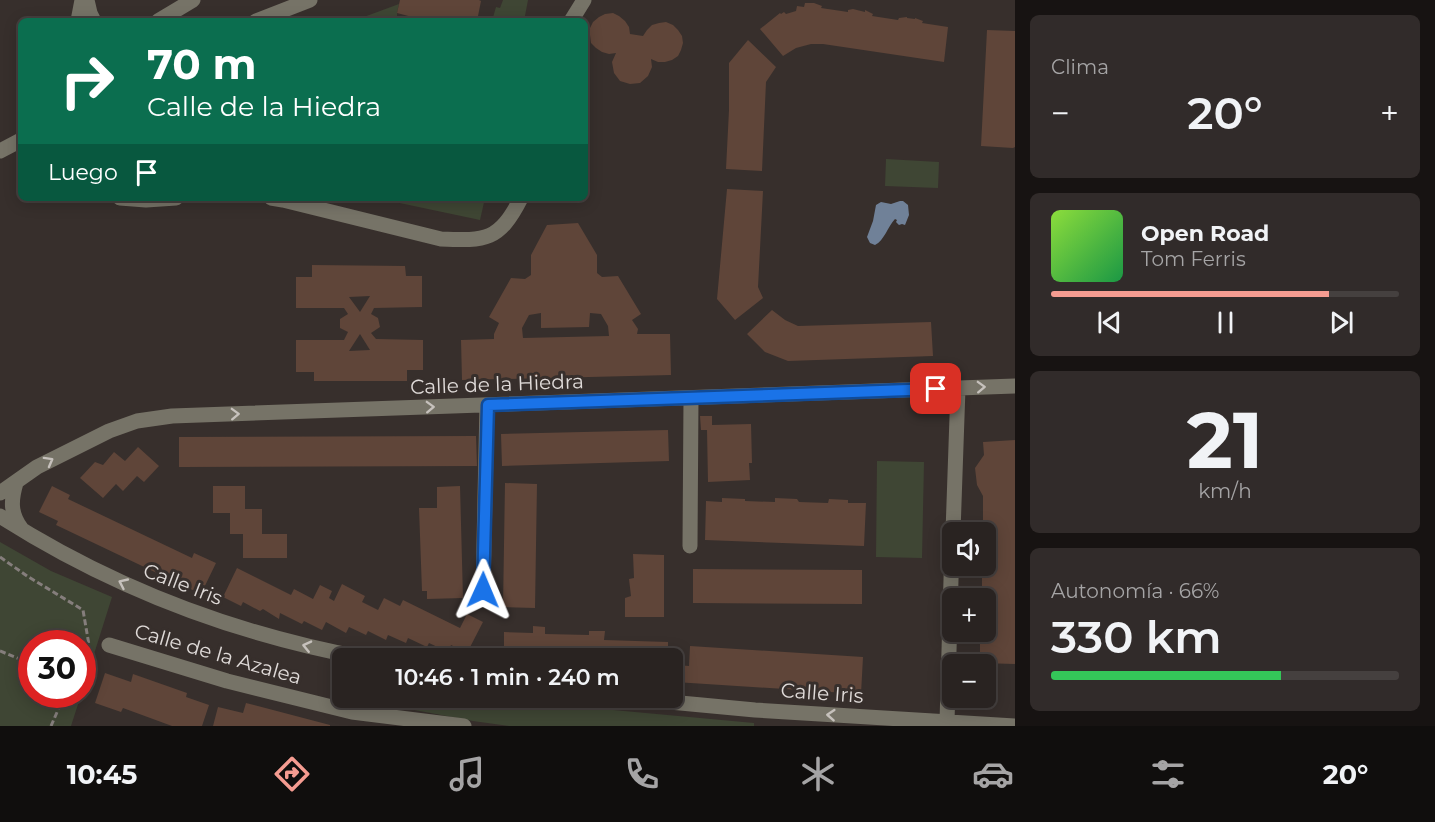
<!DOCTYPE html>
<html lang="es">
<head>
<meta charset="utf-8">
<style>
	body { margin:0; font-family:Montserrat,sans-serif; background:#312b2a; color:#f1f3f6; height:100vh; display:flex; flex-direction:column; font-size:22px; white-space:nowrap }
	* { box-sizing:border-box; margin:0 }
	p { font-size:20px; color:#a5a4a5 }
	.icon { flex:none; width:33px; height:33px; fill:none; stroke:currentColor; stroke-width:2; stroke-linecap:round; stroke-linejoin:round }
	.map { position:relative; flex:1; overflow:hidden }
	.panel { display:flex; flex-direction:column; gap:15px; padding:15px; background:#171312; width:420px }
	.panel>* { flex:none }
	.guide { position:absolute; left:18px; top:18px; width:570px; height:183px; border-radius:9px; box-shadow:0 3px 15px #0003,0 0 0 2px #45403f; background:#0b6e4f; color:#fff; overflow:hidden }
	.controls { position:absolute; left:942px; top:522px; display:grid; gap:12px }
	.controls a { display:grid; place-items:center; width:54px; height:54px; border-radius:9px; background:#292321; box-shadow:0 3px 15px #0003,0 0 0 2px #45403f; font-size:30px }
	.speed { position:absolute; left:18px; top:630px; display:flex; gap:12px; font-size:30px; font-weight:700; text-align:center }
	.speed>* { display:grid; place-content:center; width:78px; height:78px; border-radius:50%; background:#292321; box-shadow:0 3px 15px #0003,0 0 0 2px #45403f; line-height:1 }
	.speed .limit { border:9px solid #d22; background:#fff; color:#111 }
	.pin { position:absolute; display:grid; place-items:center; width:51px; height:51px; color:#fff; margin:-26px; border-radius:12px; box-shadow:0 3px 9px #0006 }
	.me { position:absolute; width:66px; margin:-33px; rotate:1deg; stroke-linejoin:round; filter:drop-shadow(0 0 4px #0008) }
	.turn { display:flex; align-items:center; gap:21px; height:126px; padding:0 30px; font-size:27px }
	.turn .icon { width:78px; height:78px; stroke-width:2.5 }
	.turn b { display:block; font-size:42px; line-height:51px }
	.then { display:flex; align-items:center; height:57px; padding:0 30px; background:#0003; gap:12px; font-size:22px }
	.big { font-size:45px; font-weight:600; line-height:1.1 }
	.panel .tile { flex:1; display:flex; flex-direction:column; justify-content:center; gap:9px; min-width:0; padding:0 21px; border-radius:9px; background:#312b2a }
	.panel .dial { align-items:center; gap:0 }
	.dial b { font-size:78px; line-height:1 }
	.song { display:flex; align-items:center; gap:18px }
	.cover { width:72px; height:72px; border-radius:9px; background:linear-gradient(135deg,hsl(90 70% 55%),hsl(140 70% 35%)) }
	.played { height:6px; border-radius:3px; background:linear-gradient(90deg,#f59c91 80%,#45403f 80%) }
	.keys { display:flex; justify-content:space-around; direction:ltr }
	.heat { display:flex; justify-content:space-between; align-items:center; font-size:33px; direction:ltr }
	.charge { height:9px; border-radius:4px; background:linear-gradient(90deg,#34c759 66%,#45403f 0) }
	.trip { position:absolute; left:332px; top:648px; width:351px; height:60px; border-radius:9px; background:#292321; box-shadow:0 3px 15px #0003,0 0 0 2px #45403f; font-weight:600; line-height:60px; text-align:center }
	.tabs { display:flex; height:96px; justify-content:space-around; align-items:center; background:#100e0d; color:#a5a4a5 }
	.tabs .icon { width:42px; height:42px }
	.tabs .active { color:#f59c91 }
	.tabs b { font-size:27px; color:#f1f3f6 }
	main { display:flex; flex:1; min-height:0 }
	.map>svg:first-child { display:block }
	.green { fill:#3f4634 }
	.water { fill:#708198 }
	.building { fill:#5f4539; fill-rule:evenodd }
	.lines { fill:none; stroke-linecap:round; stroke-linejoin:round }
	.path { stroke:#857e7c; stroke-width:3; stroke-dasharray:6 3; stroke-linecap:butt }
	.minor { stroke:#767367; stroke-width:15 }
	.oneway { stroke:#c6c1bc }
	.route-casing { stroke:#114b97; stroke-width:15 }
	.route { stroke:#1a73e8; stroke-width:10 }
	.labels { text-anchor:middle; stroke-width:6; stroke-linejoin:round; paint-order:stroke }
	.street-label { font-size:20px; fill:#e0dbd9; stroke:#372f2c }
</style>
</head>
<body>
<main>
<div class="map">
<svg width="1015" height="726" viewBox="0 0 1015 726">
	<rect width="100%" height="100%" fill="#372f2c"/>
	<path class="green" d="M503,0H528L524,21H492L496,7L500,8Z
		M399,4L397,13V21H353Z
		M886,159L939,162L938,188L885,186Z
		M376,198H485L480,220Z
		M877,461L924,462L922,558L876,557Z
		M0,542L51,571L112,597L83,689L82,644H32V694L81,695L71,726H0Z
		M357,698H509L570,706L754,723V726H509L473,721L356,699Z"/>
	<path class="water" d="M900,201H903L908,205L909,215L905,225L902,224L899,225L896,222L897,220L895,219C888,226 884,241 875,245L870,243L867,237L873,221L876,205L881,202L891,204Z"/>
	<path class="building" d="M400,0H479L481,1L477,21H415L416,18L397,13Z
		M805,3H814L822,6L821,8L848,12V10L853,9L865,12V10L873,14L872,16L898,20L899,18L907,17V18L915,19V18L923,21L922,23L948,27L944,62L823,44H811L796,48L783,56L760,29L780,13L781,14L784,12L786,14L796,11L797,6L804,7Z
		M613,13L619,16L625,21L629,27L630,34L643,36L647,30L652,25L659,23L666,22L673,25L678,30L682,36L683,43L681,50L678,56L672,60L665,62H658L651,59L652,67L648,76L640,83L630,84L620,81L614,73L612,62L616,53L609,54L602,52L596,48L591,43L590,35V28L593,22L599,17L605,14Z
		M987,30L1015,31V147L1013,148L981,146Z
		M748,40L776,67L766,82L762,171L726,169L729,110V63Z
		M727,189L763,191L758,287L763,298L735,320L717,299Z
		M578,223L597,255V273L602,277L618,276L641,314L632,320L638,329L637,334H670L671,375L462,380L461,340L494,339V334L499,323L489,317L511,278L525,279L531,275V255L547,225ZM541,313V328L589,327L590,313L601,314L608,326L609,336L523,338L522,328L529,315Z
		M312,265L405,266L406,276H422V307L374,308L371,314L378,318L380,327L371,333L376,339L423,340V370H407V381H314V372H296V340H344L348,332L340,328V319L348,314L344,308H296V277H312ZM370,296L360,312L349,297ZM360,334L370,350L349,351Z
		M772,310L785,320L798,326L931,322L933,356L788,361L765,352L747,334Z
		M700,416H712V425L751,424L752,463H749L750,480L708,482L707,430H701Z
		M668,430L669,461L502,466L501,434Z
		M476,436L477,466L179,467V437Z
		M1015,440V664L980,663V644L974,632H986V598H982V571L979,566H986V532H981L983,528V496L977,485L975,468L984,455L983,442Z
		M138,447L159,466L144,482L137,476L123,491L116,484L103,498L80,478L95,462L103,465L114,452L125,461Z
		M505,483L537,484L535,608L503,607Z
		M52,486L70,495L68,499L192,558L194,553L216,563L201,594L56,525L58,521L39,512Z
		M213,486H245V509H262V534H287V558H243V534H230V513H213Z
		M460,486L463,598L427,599V591H422L419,508H437V487Z
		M722,498L745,499V501L775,502V498L797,499L799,502L828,503L829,499L848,500V503H866L864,546L705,540L706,501L722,502Z
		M633,554L664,555V617H625V598L631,596L629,579L634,578Z
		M237,568L291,595L294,589L313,599L320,585L332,591L329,598L334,601L342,584L365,596L362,602L378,610L384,598L400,606L403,600L460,628L467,614L483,622L467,653L451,645L448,652L429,643L427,647L408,638L406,643L388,635L386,640L368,631L366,635L349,627L346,633L326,622L322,630L304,621L302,624L280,613L279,619L263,609L260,611L243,602L241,606L223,597Z
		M693,569L862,570V604L693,603Z
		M533,626L545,627V634L589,635V631H605L604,640L668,642V658H504V632L533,633Z
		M690,646L863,657L861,694L675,682L676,665L689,666Z
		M105,673L131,682L133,674L187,693L186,697L209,705L202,726H172L123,708L121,712L95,703Z
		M246,703L330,725V726H213L218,707L243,713Z"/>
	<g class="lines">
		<path class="path" d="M0,557L27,576L83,610L89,645L82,658
			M0,651L32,664
			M51,726L65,694"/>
		<path class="minor" d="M87,0L90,13L94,21
			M78,21L82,0
			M158,21L193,0
			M256,21L310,0
			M571,21L584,0
			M0,151L21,140
			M120,198L146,200L176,198
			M271,198L283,200L441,239C486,241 499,241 521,198
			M16,483C11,500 10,513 21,528
			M0,493L37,467L109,431L137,421L172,416L1015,386
			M0,516C111,587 235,634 364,658
			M953,532L958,388
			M690,546L691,398
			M483,590L487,405
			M109,645L227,681L352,712L464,726
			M627,698L755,710L1015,726
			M947,722L952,544"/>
	</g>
	<defs><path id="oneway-chevron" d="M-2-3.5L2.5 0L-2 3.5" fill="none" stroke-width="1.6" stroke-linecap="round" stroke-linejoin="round" transform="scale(1.5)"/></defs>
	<g class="oneway">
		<use href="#oneway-chevron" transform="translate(981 387) rotate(-2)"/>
		<use href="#oneway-chevron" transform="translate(430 407) rotate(-2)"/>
		<use href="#oneway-chevron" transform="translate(235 414) rotate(-2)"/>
		<use href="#oneway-chevron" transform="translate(49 461) rotate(-29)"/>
		<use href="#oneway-chevron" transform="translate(123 583) rotate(-155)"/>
		<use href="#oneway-chevron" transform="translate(307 646) rotate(-167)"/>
		<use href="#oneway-chevron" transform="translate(831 715) rotate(-176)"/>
	</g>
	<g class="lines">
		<g class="route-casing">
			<path id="route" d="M483,590L488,405L936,389"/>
		</g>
		<use href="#route" class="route"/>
	</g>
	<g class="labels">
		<g class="street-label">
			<text transform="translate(497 384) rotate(-2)" y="7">Calle de la Hiedra</text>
			<text transform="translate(183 584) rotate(21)" y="7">Calle Iris</text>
			<text transform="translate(218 654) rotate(16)" y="7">Calle de la Azalea</text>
			<text transform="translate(822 693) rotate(4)" y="7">Calle Iris</text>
		</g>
	</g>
</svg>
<div class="controls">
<a><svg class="icon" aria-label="sound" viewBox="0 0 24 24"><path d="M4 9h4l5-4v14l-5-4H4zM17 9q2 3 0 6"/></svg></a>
<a>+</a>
<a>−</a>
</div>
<div class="speed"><div class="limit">30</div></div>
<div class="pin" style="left:936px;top:389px;background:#d93025"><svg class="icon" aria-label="arrive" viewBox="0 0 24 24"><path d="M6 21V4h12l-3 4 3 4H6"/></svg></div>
<svg class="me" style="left:483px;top:590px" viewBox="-20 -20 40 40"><path d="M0-17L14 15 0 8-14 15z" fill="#1a73e8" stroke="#fff" stroke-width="4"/></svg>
<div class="trip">10:46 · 1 min · 240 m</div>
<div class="guide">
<div class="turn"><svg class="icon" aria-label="right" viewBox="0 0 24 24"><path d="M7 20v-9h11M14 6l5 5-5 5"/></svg><div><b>70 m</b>Calle de la Hiedra</div></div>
<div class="then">Luego<svg class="icon" aria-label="arrive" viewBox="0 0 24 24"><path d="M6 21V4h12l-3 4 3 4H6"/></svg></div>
</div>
</div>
<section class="panel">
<div class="tile"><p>Clima</p>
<div class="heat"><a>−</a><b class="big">20°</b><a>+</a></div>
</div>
<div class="tile">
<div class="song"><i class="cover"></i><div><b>Open Road</b><p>Tom Ferris</p></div></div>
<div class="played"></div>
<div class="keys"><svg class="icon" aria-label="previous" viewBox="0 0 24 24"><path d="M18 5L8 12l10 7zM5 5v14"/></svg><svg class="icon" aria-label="pause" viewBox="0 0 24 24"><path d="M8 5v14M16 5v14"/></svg><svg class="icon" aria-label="next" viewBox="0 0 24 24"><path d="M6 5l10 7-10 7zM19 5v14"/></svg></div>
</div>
<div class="tile dial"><b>21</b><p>km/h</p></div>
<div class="tile"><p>Autonomía · 66%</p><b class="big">330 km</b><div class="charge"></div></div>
</section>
</main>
<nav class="tabs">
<b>10:45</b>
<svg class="icon active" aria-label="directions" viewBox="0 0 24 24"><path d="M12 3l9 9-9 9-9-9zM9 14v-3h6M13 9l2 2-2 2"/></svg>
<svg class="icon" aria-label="music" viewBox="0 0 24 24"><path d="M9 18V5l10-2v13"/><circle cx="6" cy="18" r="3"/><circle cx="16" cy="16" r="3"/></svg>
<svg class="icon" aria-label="phone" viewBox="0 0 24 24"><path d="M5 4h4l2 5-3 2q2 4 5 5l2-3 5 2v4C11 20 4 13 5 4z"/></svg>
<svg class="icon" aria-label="climate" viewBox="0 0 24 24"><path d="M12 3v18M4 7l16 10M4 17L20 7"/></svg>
<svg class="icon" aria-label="car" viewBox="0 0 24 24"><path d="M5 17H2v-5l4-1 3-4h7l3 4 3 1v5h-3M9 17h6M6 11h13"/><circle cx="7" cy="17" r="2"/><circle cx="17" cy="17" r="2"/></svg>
<svg class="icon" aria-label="filters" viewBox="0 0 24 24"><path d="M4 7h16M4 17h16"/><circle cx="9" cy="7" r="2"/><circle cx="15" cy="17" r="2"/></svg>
<b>20°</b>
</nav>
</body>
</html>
